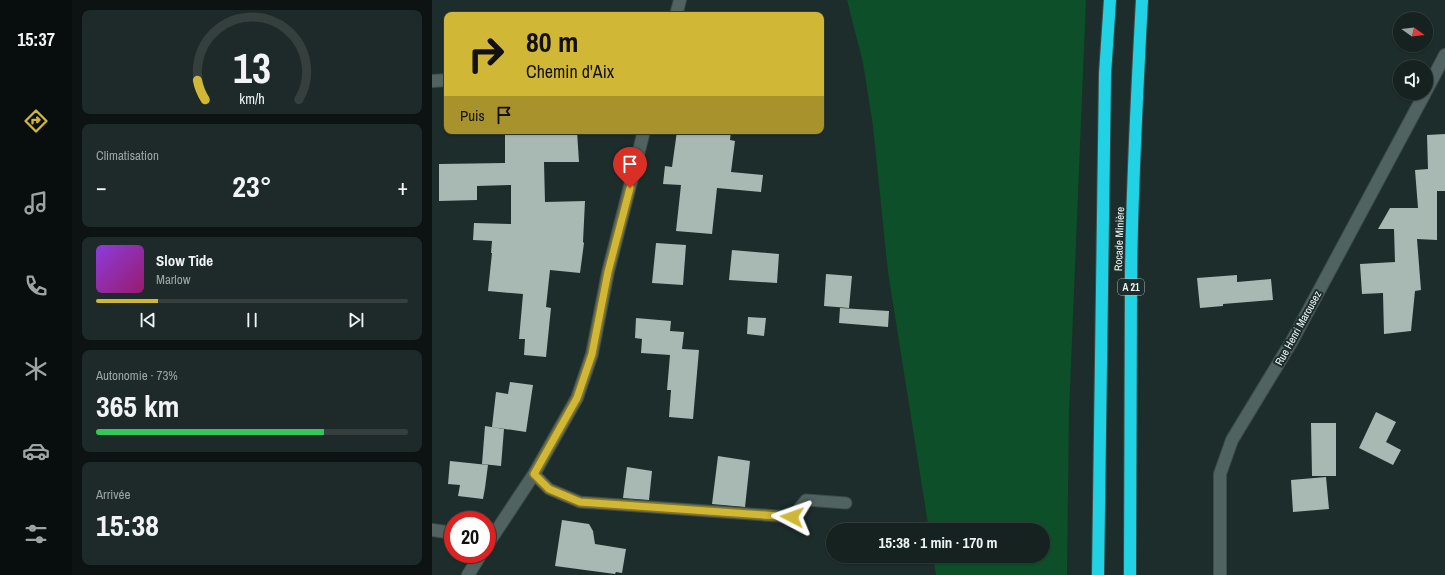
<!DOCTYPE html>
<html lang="fr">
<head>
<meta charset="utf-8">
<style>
	body { margin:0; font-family:"Archivo Narrow",sans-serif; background:#1e2a29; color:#f1f3f6; height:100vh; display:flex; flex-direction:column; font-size:15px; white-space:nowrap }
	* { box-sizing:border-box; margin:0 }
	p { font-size:13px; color:#9da4a5 }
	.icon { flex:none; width:22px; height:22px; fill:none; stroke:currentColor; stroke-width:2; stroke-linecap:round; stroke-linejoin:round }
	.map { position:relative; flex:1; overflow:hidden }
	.sheet { display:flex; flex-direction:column; gap:10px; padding:10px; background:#0c1312; width:360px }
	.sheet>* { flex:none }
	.hud { position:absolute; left:12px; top:12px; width:380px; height:122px; border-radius:8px; box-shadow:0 1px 3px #0004,0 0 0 1px #343f3e; background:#d1b736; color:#111; overflow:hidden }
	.needle { width:26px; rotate:104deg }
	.buttons { position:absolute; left:961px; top:12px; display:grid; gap:8px }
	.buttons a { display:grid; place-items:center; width:40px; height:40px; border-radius:50%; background:#152220; box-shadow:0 1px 3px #0004,0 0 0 1px #343f3e; font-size:20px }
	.speed { position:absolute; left:12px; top:511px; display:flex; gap:8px; font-size:20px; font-weight:700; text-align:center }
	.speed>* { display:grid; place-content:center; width:52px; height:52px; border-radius:50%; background:#152220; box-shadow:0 1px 3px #0004,0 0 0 1px #343f3e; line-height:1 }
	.speed .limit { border:6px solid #d22; background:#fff; color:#111 }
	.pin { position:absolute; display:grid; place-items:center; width:34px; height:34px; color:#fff; margin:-41px -17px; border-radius:50% 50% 50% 0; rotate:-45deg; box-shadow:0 0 4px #0007 }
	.pin .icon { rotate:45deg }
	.me { position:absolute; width:44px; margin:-22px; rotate:274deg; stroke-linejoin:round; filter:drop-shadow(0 0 3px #0008) }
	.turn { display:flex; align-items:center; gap:14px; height:84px; padding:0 16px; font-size:18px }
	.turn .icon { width:52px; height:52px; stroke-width:2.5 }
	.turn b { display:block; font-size:28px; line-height:34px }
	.then { display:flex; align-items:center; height:38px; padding:0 16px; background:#0003; gap:8px; font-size:15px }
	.big { font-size:30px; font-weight:700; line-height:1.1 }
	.sheet .card { flex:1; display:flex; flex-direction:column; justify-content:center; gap:6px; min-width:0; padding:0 14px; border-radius:8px; background:#1e2a29 }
	.sheet .dial { align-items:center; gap:0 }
	.dial svg { height:104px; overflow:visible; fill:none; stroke:#343f3e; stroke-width:7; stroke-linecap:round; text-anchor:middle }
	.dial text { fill:#f1f3f6; stroke:none }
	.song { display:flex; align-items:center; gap:12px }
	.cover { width:48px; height:48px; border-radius:6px; background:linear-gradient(135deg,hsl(270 70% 55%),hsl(320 70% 35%)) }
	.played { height:4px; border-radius:2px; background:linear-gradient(90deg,#d1b736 20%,#343f3e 20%) }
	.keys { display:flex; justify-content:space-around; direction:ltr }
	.heat { display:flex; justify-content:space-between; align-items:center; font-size:22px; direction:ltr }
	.charge { height:6px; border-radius:3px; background:linear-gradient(90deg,#34c759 73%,#343f3e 0) }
	.trip { position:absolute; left:394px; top:523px; width:224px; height:40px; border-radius:20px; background:#152220; box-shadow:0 1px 3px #0004,0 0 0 1px #343f3e; font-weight:700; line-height:40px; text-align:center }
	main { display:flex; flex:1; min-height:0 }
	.menu { display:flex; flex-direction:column; width:72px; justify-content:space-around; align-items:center; background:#080e0d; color:#9da4a5 }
	.menu .icon { width:28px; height:28px }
	.menu .current { color:#d1b736 }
	.menu b { font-size:18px; color:#f1f3f6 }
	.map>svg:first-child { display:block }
	.green { fill:#0d4f28 }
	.building { fill:#a7b9b2 }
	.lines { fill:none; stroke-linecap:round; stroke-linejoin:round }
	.lane-casing { stroke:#3d4b49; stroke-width:13 }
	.street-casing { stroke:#3d4b49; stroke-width:14 }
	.highway-casing { stroke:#3d4b49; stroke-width:14 }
	.lane { stroke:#516361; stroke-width:11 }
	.street { stroke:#516361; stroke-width:12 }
	.highway { stroke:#21d2e4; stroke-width:12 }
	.route-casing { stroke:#887723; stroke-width:10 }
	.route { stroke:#d1b736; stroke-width:7 }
	.labels { text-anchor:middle; stroke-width:4; stroke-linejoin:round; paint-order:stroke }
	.shield { fill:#1c2d2b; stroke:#aebab9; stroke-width:1 }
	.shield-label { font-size:10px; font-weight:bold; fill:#edf7f6 }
	.street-label { font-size:11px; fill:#edf7f6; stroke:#1c2d2b }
</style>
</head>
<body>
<main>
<nav class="menu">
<b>15:37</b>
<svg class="icon current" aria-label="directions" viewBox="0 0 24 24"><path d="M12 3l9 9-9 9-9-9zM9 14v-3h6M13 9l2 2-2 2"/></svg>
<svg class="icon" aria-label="music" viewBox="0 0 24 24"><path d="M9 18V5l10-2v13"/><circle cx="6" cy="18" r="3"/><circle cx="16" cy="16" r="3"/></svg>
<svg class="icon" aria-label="phone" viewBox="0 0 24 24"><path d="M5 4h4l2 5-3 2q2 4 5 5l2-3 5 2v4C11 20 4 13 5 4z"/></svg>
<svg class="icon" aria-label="climate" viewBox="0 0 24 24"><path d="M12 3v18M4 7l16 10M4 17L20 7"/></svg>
<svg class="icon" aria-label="car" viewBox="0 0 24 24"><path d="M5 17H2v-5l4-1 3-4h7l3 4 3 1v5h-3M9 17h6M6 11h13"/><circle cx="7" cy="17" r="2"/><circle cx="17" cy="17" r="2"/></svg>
<svg class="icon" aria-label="filters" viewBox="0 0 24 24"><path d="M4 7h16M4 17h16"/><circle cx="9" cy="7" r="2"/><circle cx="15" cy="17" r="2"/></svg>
</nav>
<section class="sheet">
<div class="card dial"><svg viewBox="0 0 100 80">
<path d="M14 69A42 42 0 1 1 86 69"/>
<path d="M14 69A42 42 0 0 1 8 54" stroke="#d1b736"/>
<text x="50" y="56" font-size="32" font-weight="700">13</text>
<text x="50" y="72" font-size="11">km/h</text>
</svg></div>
<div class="card"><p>Climatisation</p>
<div class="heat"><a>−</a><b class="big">23°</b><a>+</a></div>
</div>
<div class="card">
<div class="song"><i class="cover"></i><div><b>Slow Tide</b><p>Marlow</p></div></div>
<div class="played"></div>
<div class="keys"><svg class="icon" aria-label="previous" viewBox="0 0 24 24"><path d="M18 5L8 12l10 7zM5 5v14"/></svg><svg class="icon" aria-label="pause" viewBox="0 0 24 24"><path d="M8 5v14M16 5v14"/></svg><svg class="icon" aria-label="next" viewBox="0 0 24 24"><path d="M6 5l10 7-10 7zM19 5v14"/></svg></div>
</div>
<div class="card"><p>Autonomie · 73%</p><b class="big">365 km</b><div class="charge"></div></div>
<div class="card"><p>Arrivée</p><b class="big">15:38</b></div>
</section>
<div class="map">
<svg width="1013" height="575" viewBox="0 0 1013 575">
	<rect width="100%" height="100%" fill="#1c2d2b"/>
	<path class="green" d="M415,0H654L637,412L635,575H504L501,556H611V530H497L456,272L441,126L431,63Z"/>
	<path class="building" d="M110,131H145L147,162H112L113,202L153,201L151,242L152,243L148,273L118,270L114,307L119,308L114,357L92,355L93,339H87L91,294L56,291L60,253H59L60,241L41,240L42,223L79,224V185L45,186V200L7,201V164L73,163V134H110Z
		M245,131H299L298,140L303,141L299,172L331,175L329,192L285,188L280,234L244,231L249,185L231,184L233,166L240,167Z
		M1013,134V191H1005V240L985,239L989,290L983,291L979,331L952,334L951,293L930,294L928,264L963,262L962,229H946L958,208H986L983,170L996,169L995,135Z
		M224,243L254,245L251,285L220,283Z
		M300,250L347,254L345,283L297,280Z
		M394,274L420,276L417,308L392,306Z
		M805,275V282L839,279L841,300L791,304V306L768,308L765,278Z
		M408,308L457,311L456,327L407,323Z
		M316,317L334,318L332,336L315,334Z
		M204,318L239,321L238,331L252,332L250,349L267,350L261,419L237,417L239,390H235L238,355L209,353L210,339L203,338Z
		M78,382L101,385L94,432L60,427L64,392L76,394Z
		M944,412L964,422L954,442L969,450L961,465L927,448Z
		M879,423H904V476H880Z
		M53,426L72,429L69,466L50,464Z
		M286,456L318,461L313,507L280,504Z
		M18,461L56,465L53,488L51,499L26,496L28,485L16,484Z
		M195,467L220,471L217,500L191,498Z
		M894,477L897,509L861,512L859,480Z
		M130,520L157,524L161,531L163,544L194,549L190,573L184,572L183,574L123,566Z"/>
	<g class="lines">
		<g class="lane-casing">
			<path id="lane" d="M102,474L117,489L148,502L360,517L374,500L414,503"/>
		</g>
		<g class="street-casing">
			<path id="street" d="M244,15L248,0
				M0,81L15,80
				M994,91L1013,55
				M0,530L21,533
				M55,545L102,474L145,398L160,354L176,272L212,131
				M36,575L49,554
				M788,575V474L800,440L860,341L993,93"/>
		</g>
		<g class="highway-casing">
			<path id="highway" d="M666,575L673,74L678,0
				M698,575C699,475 698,375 699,275C700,184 705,92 710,0"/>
		</g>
		<use href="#lane" class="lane"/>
		<use href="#street" class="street"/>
		<use href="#highway" class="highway"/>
	</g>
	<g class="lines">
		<g class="route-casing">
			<path id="route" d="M198,188L176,272L160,354L145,398L102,474L117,489L148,502L360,517"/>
		</g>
		<use href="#route" class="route"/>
	</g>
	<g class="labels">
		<rect class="shield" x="686" y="279" width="26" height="16" rx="3"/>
		<g class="shield-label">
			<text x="699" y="291">A 21</text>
		</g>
		<g class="street-label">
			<text transform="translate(687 239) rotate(-88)" y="4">Rocade Minière</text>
			<text transform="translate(866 328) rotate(-61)" y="4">Rue Henri Marousez</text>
		</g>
	</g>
</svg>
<div class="buttons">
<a><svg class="needle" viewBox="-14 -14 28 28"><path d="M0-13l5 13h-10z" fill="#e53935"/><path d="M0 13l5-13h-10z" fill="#9da4a5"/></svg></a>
<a><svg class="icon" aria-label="sound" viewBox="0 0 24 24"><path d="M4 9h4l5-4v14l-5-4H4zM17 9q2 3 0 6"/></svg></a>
</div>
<div class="speed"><div class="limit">20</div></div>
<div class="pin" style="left:198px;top:188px;background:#d93025"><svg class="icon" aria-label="arrive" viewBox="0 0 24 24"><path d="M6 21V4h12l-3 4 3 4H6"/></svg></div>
<svg class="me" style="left:360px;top:517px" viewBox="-20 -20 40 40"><path d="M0-17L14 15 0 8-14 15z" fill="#d1b736" stroke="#fff" stroke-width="4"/></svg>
<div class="trip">15:38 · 1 min · 170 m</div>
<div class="hud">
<div class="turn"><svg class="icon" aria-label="right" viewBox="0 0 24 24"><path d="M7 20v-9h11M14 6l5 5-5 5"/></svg><div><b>80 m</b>Chemin d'Aix</div></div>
<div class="then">Puis<svg class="icon" aria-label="arrive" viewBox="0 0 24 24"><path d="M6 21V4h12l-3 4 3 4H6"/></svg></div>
</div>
</div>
</main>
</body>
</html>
